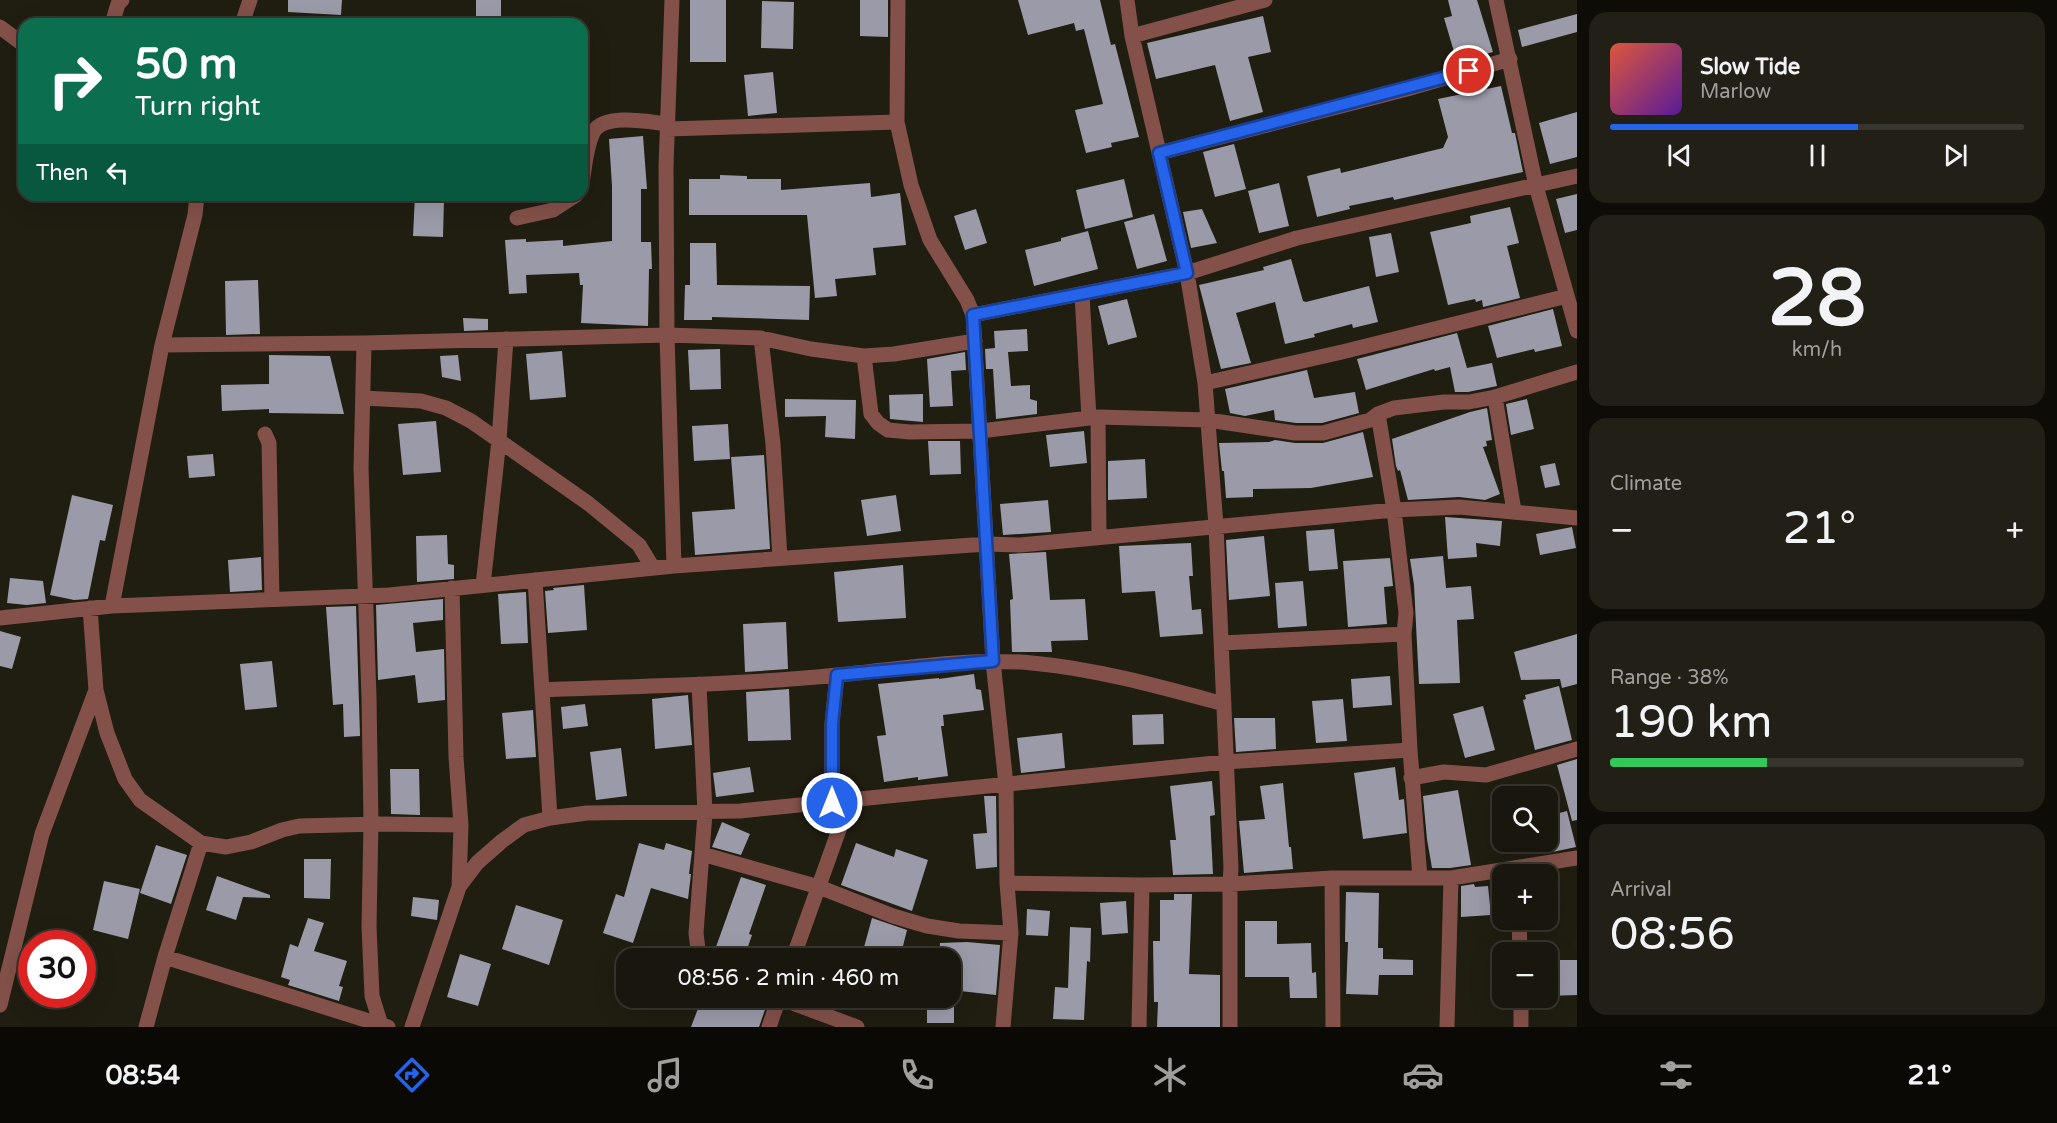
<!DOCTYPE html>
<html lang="en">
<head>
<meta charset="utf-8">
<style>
	body { margin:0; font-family:"Varela Round",sans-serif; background:#211f16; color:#f1f3f6; height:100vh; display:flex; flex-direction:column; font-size:22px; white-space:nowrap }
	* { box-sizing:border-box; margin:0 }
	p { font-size:20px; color:#9f9f9d }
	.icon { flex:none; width:33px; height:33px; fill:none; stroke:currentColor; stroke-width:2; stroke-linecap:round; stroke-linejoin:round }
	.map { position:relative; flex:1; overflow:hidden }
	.side { display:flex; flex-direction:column; gap:12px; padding:12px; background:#0d0c07; width:480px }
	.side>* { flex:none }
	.guide { position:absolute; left:18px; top:18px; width:570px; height:183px; border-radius:18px; box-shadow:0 6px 24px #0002,0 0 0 2px #36352e; background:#0b6e4f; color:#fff; overflow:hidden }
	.controls { position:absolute; left:1492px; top:786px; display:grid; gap:12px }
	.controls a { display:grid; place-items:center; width:66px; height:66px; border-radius:12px; background:#18160d; box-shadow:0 6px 24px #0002,0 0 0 2px #36352e; font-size:30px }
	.speed { position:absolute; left:18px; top:930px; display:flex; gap:12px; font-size:30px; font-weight:700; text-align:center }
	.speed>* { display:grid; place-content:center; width:78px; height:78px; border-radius:50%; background:#18160d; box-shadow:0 6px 24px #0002,0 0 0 2px #36352e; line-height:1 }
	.speed .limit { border:9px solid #d22; background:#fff; color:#111 }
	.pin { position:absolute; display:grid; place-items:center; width:51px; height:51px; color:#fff; margin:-26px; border:3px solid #fff; border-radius:50%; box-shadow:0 2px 6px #0007 }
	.me { position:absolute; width:66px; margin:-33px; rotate:0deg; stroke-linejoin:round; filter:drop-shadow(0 0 4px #0008) }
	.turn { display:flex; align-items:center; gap:21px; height:126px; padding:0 18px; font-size:27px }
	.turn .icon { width:78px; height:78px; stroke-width:2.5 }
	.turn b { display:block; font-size:42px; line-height:51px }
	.then { display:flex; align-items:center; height:57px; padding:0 18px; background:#0003; gap:12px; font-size:22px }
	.big { font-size:45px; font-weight:600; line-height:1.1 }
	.side .widget { flex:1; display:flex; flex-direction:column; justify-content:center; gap:9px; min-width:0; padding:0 21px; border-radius:18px; background:#211f16 }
	.side .dial { align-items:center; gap:0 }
	.dial b { font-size:78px; line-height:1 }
	.song { display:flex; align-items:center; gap:18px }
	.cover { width:72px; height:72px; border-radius:9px; background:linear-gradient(135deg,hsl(10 70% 55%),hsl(270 70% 35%)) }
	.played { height:6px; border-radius:3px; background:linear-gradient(90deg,#2563eb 60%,#36352e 60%) }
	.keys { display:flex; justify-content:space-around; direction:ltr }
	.heat { display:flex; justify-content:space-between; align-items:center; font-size:33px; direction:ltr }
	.charge { height:9px; border-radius:4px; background:linear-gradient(90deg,#34c759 38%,#36352e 0) }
	.trip { position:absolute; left:616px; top:948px; width:345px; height:60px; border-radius:18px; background:#18160d; box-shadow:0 6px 24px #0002,0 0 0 2px #36352e; font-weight:600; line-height:60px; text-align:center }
	.dock { display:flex; height:96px; justify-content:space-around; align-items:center; background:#0a0905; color:#9f9f9d }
	.dock .icon { width:42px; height:42px }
	.dock .active { color:#2563eb }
	.dock b { font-size:27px; color:#f1f3f6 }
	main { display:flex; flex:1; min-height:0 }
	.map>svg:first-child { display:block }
	.building { fill:#9b9aa9 }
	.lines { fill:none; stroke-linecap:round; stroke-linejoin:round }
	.minor { stroke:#835149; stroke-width:15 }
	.route-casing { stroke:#184099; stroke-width:15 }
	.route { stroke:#2563eb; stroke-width:10 }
</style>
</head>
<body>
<main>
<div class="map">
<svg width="1577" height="1027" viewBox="0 0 1577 1027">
	<rect width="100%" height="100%" fill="#201d11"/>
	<path class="building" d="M288,0H342L341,15L288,12Z
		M476,0H501V24H476Z
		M690,0H726V62H690Z
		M860,0H888V37L860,36Z
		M1018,0H1100L1111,45L1115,44L1139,137L1111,143L1112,147L1086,153L1075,110L1103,104L1084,29L1076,31L1074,23L1028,35Z
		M1448,0H1477L1493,52L1457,62L1444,18L1452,16Z
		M762,1L794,2L793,49L761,48Z
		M1577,14V32L1522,47L1518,30Z
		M1263,16L1271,52L1248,57L1263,112L1230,121L1215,65L1156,79L1147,43Z
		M773,72L777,113L748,116L744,75Z
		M1501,86L1512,133H1515L1523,172L1394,200L1393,197L1349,206L1350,209L1317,217L1307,176L1340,168L1341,173L1443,148L1448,137L1438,99Z
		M1577,112V157L1550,164L1539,123Z
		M643,136L647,189H641V242H651L652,269H649L648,326L581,323L583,285H580L579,273L526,275L527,293L509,294L505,240L526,239V242L563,240V246L612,241V186L609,139Z
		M1234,144L1246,189L1215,197L1203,152Z
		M720,175L747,176V179H781V190L870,183L871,197L900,193L906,245L873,248L876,275L835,279L837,296L815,298L807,215H689V179H720Z
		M1124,179L1133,217L1085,229L1076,190Z
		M1279,183L1289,226L1259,233L1248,191Z
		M1577,194V230L1565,233L1556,199Z
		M415,195H439V200H444L443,237L413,236Z
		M1510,207L1519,243L1507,246L1520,298L1483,307L1482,300L1476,302L1475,299L1448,305L1430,232L1471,223L1470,216Z
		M976,209L987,243L965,250L954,216Z
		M1202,209L1217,243L1191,248L1183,212Z
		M1154,214L1167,261L1137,269L1124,222Z
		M1088,231L1098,269L1034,286L1025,250L1061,241V238Z
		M1391,233L1399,272L1376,277L1369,237Z
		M690,243H716L717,285L810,286L809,320L712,317V320H684L685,285H690Z
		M1291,259L1303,301L1306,302L1369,286L1378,322L1353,328L1352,324L1314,334L1315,337L1285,344L1275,302L1236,313L1251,363L1221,369L1199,285L1264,270L1263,267Z
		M258,280L260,334L226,335L225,281Z
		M1127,299L1137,337L1108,345L1098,306Z
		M1553,309L1562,346L1535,352L1534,349L1497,358L1488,326Z
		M463,318L488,319V330L464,331Z
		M1027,329L1028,351L1008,352L1011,386L1030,385V399L1037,401V414L996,419L993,369H986L985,349L995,348L994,331Z
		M1457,333L1467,368L1492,363L1497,386L1468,392H1455L1450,367L1435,371L1434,369L1366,390L1357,359Z
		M720,349L721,389L690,390L688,350Z
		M562,351L566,397L530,400L526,354Z
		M965,352L966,370L951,371L953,406L930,407L927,359Z
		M269,355L330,356L344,414L269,413V409L222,411L221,385L269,384Z
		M458,355L461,381L442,377L440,356Z
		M1307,370L1314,398L1355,392L1359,413L1322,423H1296L1275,420L1274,410L1245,416L1230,413L1225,389Z
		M923,394V422L890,419L889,395Z
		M785,399L856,400L855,439L825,437L826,416L785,417Z
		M1527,399L1534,429L1511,435L1506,404Z
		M1487,408L1492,440L1486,441L1487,446L1483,447L1500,494L1485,500L1459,497L1408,500L1400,470L1398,471L1396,466L1392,439L1470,412Z
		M436,421L441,472L403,475L398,424Z
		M728,424L730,459L694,461L692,426Z
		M1084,431L1087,463L1050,467L1046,435Z
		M1363,432L1373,477L1311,488L1253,489V497L1226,498L1224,471H1222L1219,443L1269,442L1275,440L1295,443H1323Z
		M928,441H960L961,474L930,475Z
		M213,454L215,476L189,478L187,456Z
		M764,455L770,549L695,555L692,512L735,509L731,457Z
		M1145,459L1147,498L1108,500V461Z
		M1555,463L1560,485L1545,488L1540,466Z
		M72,495L113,505L105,541L100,540L88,599L74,600L50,595Z
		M896,495L901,531L867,536L861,500Z
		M1048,500L1051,532L1003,535L1000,504Z
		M1445,517L1502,521L1500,546L1476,543L1477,557L1448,559Z
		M1572,527L1576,548L1540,555L1536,534Z
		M1334,529L1338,569L1309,571L1306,531Z
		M447,535L448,564L454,565V579L417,582L416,536Z
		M1264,536L1270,596L1229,600L1226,540Z
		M1191,543L1193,576H1189L1192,610L1201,609L1203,634L1160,637L1155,591L1122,593L1119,546Z
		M1046,552L1050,600L1085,599L1088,640L1051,641L1052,652H1012L1010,600L1013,599L1009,554Z
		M1443,556L1446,588L1471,586L1474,619L1457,620L1460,683L1419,684L1414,585L1410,559Z
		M261,557L262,590L230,592L228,560Z
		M1390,558L1393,586L1384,587L1387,624L1348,627L1343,561Z
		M903,565L906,618L838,622L834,572Z
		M10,578L43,581L46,603L27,605L7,603Z
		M1303,581L1307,626L1278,628L1275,583Z
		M584,585L587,630L548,633L545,591L554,590L553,588Z
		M526,592L528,643L501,644L498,594Z
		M443,599V620L413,623L416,652L444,649L445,700L418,703L415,675L378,680L376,605Z
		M356,606L360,736L344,737L343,704L333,705L326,607Z
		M786,622L788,669L745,672L743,624Z
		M0,631L21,637L12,669L0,666Z
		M1577,634V684L1562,688L1560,679L1521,680L1514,652Z
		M272,661L277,707L245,710L240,664Z
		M974,674L976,689L981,690L984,710L943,715L944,726H941L948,776L918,780V777L884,782L877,736L886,735L878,684L939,678V679Z
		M1390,676L1392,705L1353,708L1351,679Z
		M1559,686L1572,740L1535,750L1523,700L1526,699L1525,695Z
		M789,689L791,740L748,741L746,692Z
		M688,695L692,745L655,749L652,699Z
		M1343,699L1347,741L1316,743L1312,701Z
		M585,704L588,726L563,729L561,707Z
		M1483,706L1495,750L1465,758L1453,714Z
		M533,710L536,757L506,759L502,713Z
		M1163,714L1164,744L1133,745L1132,715Z
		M1234,718H1275L1276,749L1236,752Z
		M1062,733L1065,768L1021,773L1017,738Z
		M621,748L627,796L596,800L590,752Z
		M1577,759V820L1572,821L1557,765Z
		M750,767L754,792L716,797L713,773Z
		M1395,767L1399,800L1404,799L1407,833L1363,839L1354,773Z
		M390,769H419L420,815L391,814Z
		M1212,781L1215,815L1210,816L1213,874L1173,875L1170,840H1176L1170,786Z
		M1283,783L1289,847H1291L1293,869L1244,873L1239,821L1265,819L1260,786Z
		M1458,790L1471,865L1450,868H1432L1427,839L1423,796Z
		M984,796H996L997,867L976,869L973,834L987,833Z
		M1567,811L1576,847L1548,853V816Z
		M722,822L750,834L741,855L712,847Z
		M639,843L664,850L666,843L692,851L689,874H691L688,899L651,888L633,943L603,933L616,894L624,897Z
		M856,843L894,857L896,849L928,860L912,911L841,885Z
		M156,845L187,855L171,904L140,893Z
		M304,859H331L330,899L304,898Z
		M217,876L270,895V898L243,897L236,920L206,910Z
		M741,877L766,885L749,934L752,935L744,958H712Z
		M104,881L140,889L128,939L93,930Z
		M1474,884L1475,887L1488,886L1491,915L1461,917V886Z
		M1346,892L1379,893L1378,948H1383V959L1413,960V975H1379L1378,995L1346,994L1348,942H1345Z
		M1174,894H1192L1189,974L1220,975V1027H1157L1158,1002H1154L1153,941H1160V900H1174Z
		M413,897L439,900L437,920L411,916Z
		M1126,901L1128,933L1102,935L1100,903Z
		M516,905L563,920L549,965L502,949Z
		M1027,909L1050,911L1048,936L1026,935Z
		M308,918L324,923L314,951L347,961L339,986L343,987L339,1001L288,985L290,980L281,977L290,944L298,947Z
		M872,918L907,930L900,958H861Z
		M1245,921H1277V944L1311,943L1312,973L1316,972L1317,998H1290L1289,977H1245Z
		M1070,927L1091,928L1090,962L1087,961L1084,1020L1053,1019L1055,987L1068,988Z
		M967,942L1000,945L996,995L951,990V958H939L940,943Z
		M460,954L491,964L478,1006L447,997Z
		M1558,960H1577V995L1548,996V970L1558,969Z
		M702,998H730L753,1004L754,998H769L759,1027H691Z
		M927,998H954V1023H927Z"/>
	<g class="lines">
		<path class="minor" d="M672,0L666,167L667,335L674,566
			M898,0L897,122L911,185L930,240L967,300L973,315L993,661L1006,785L1007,883L1011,933L1003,1027
			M1127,0L1132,36L1187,273L1205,383L1216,526L1231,868L1230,884L1142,885L1139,1027
			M1496,0L1536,186L1577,331
			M112,24L118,4L122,0
			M242,24L250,0
			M0,27L24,45
			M1132,36L1265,0
			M668,129L897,122
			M1159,153L1407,89L1510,59
			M582,183C585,167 586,145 594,131C606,113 649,122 668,124
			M517,218L553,210L576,195
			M1082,295L1089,418
			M973,315L1187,273L1297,238L1577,176
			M761,338L773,444L780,558
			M364,343L361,468L369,697L371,824L369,926L372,996L381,1025
			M162,345L364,343L667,335L761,338L811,349L864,356L894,354L975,341
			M864,356L871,414L878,423L888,430L910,432L980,431L1098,417L1208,420L1295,433H1323L1370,420L1378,414L1394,408L1444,402H1469L1495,397L1577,372
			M1205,383L1342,352L1567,296
			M1495,397L1514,511
			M363,398L421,401L446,408L471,421L589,504L639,545L653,568
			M1098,417L1099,537
			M265,434L269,443L272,599
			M535,580L550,818
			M483,585L499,440L506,339
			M452,588L456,757L461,825L459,887
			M112,606L162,345L195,215L197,195
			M90,608L96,690L107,733L125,779L140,800L201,843L226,847L251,842L282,830L299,826L380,824L461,825
			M0,618L112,606L389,595L674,566L987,544L1020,545L1394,510L1459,507L1577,518
			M1222,643L1404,634
			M699,684L705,813L696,933L699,958
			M542,690C640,686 740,685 837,675C901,669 969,657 1032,663C1097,669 1161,687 1224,704
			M1410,750L1420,878
			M1411,778L1444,772L1486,775L1577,749
			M832,803V724L837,675
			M702,854L819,887L893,916L927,926L959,931L1011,933
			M1332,878L1333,1027
			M1007,883L1142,885
			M1519,920L1520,952
			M165,957L388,1027
			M793,958L849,802
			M779,998L857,1027
			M1521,998V1027
			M0,1005L42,834L96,690
			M146,1027L165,957L201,843
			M412,1027L459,887L477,863L502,841L524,825L550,818L587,813L740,811L1225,762L1410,750L1404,634L1406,613L1394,510L1378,414
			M769,1027L779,998
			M1230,1027V884L1332,878H1451L1577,858
			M1447,1027L1451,878"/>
	</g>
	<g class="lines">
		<g class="route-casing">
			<path id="route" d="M832,803V724L837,675L993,661L973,315L1187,273L1159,153L1469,71"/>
		</g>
		<use href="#route" class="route"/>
	</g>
</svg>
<div class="controls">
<a><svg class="icon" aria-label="search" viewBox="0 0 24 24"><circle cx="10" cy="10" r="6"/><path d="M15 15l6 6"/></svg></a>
<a>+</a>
<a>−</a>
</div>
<div class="speed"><div class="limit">30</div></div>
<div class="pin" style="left:1469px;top:71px;background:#d93025"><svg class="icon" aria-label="arrive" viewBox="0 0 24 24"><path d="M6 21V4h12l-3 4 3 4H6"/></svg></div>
<svg class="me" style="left:832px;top:803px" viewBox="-20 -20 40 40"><circle r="17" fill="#2563eb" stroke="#fff" stroke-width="3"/><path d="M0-11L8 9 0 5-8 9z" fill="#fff"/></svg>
<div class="trip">08:56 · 2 min · 460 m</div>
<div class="guide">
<div class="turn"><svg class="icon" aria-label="right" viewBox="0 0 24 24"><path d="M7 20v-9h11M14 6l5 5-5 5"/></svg><div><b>50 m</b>Turn right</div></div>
<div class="then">Then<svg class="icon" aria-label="left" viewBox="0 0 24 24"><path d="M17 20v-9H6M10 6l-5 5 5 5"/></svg></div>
</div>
</div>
<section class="side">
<div class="widget">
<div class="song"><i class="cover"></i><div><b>Slow Tide</b><p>Marlow</p></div></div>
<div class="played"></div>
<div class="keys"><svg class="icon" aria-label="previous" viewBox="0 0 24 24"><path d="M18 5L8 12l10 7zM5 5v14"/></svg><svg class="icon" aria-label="pause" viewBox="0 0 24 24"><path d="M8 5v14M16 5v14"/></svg><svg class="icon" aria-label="next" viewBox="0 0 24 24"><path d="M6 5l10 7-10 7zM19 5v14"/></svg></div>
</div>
<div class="widget dial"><b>28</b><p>km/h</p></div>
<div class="widget"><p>Climate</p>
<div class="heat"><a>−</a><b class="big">21°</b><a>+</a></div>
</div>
<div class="widget"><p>Range · 38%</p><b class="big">190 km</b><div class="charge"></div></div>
<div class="widget"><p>Arrival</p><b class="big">08:56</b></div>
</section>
</main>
<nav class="dock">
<b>08:54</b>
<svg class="icon active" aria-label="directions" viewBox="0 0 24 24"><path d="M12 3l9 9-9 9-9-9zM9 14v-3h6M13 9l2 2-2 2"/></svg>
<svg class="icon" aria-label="music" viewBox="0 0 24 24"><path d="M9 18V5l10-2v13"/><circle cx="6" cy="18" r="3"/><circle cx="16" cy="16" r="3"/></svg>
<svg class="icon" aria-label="phone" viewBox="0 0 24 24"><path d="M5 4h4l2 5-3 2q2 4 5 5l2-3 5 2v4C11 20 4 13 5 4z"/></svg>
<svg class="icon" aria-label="climate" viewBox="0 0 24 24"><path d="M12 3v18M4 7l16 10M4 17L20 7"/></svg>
<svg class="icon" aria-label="car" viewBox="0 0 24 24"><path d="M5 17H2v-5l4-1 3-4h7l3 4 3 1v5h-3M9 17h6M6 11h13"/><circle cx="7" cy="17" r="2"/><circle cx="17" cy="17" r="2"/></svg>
<svg class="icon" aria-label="filters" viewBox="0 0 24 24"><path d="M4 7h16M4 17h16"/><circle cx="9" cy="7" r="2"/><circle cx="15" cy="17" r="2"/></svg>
<b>21°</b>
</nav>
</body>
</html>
